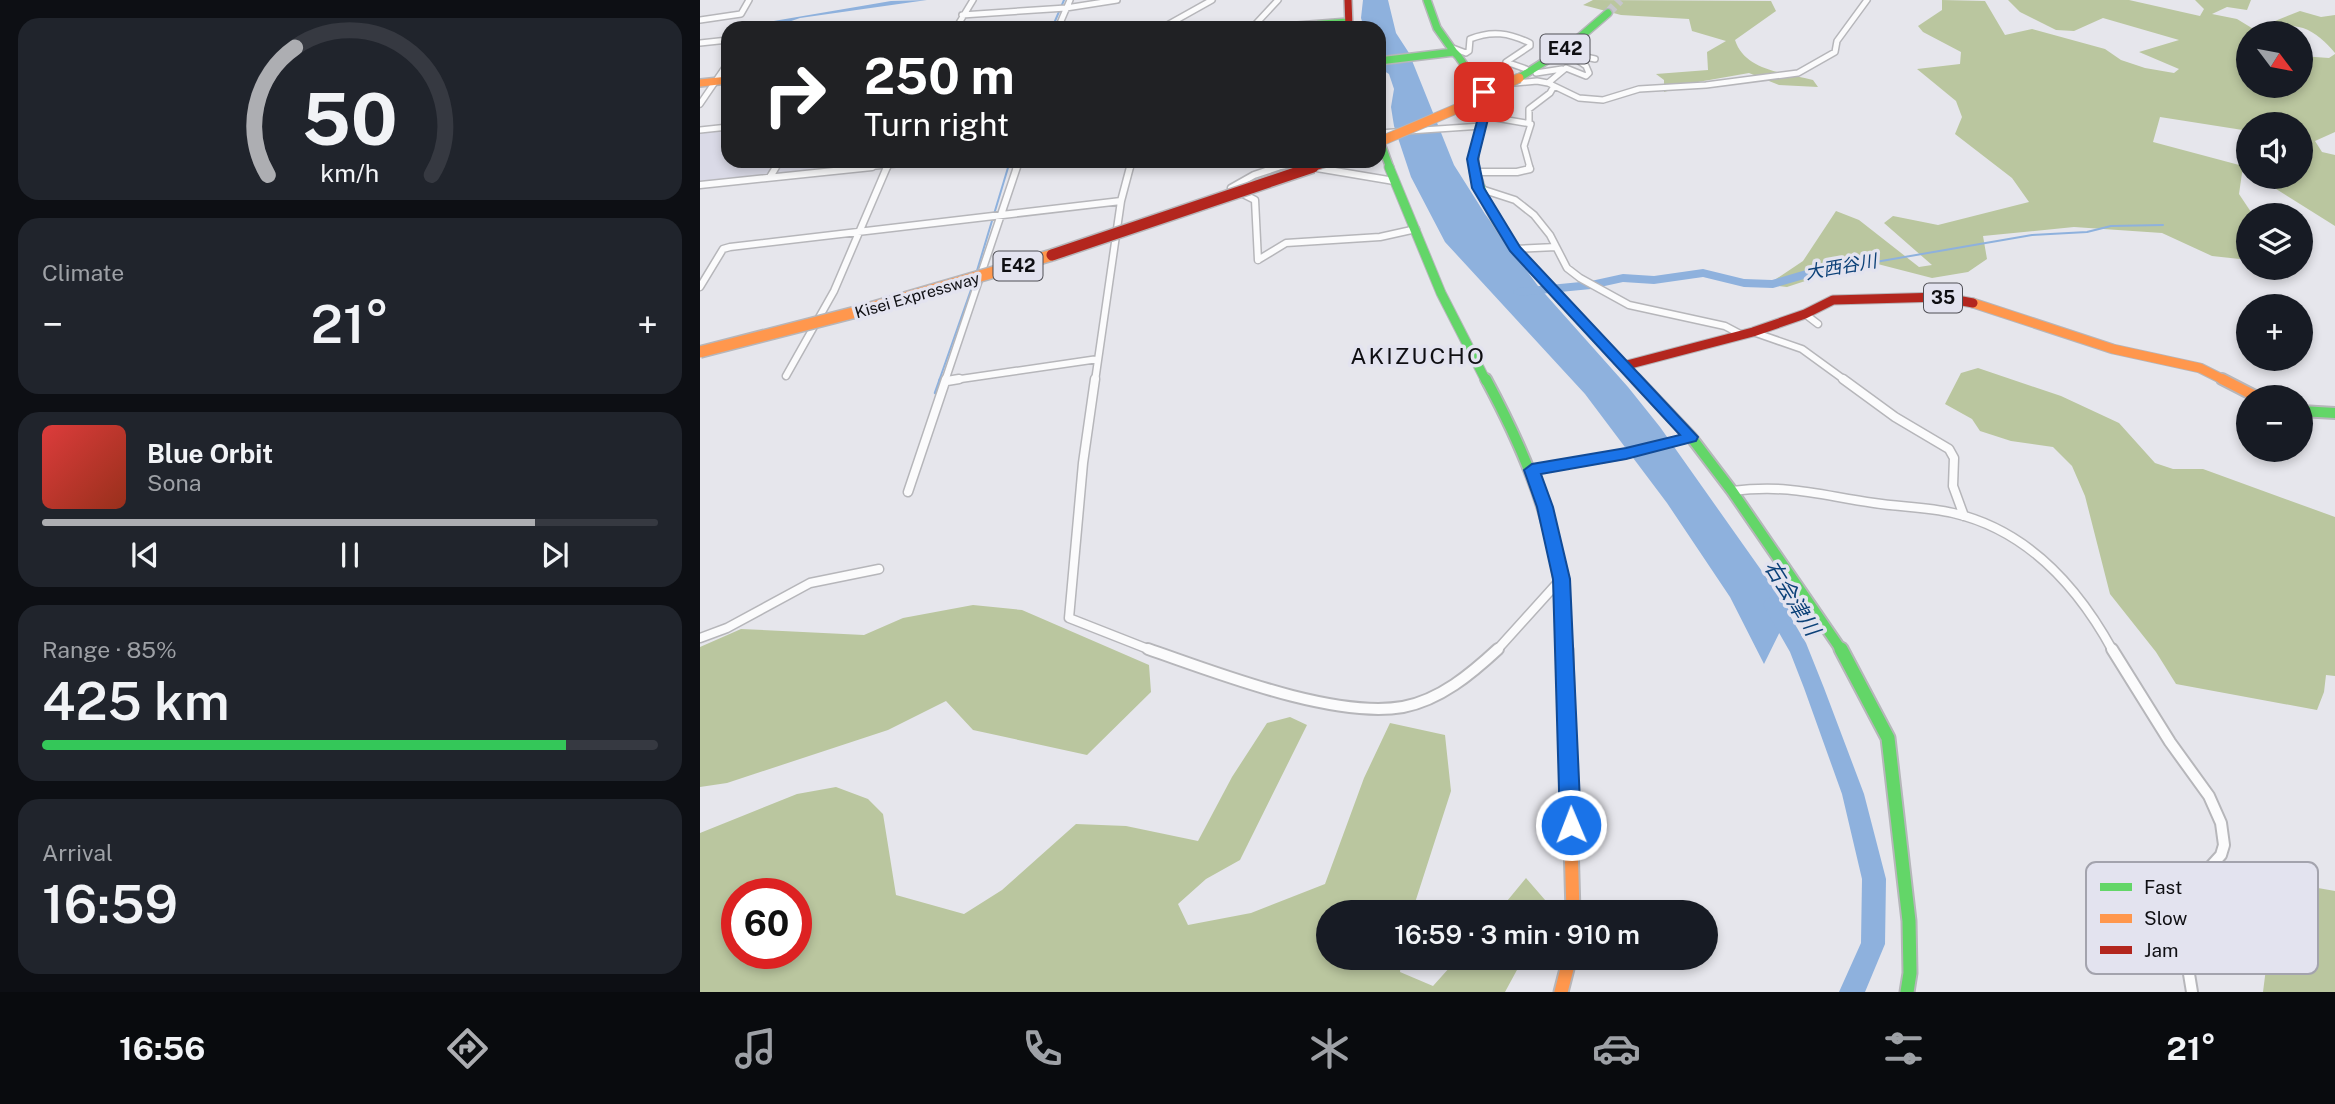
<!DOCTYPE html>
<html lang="en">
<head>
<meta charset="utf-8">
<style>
	body { margin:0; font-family:"Public Sans","Noto Sans JP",sans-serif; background:#20242c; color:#f1f3f6; height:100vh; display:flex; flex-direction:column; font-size:26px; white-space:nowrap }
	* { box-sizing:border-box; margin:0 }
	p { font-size:23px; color:#9ea1a6 }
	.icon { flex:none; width:38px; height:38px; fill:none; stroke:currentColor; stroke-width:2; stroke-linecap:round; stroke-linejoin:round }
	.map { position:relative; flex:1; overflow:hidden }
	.panel { display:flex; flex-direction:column; gap:18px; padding:18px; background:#0d0f14; width:700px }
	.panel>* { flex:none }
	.top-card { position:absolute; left:21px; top:21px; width:665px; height:147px; border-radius:21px; box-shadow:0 4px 10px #0003; background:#202124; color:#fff; overflow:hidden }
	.needle { width:46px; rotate:122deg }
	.tools { position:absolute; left:1536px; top:21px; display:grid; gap:14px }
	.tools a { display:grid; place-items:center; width:77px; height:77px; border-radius:50%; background:#171b24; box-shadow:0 4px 10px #0003; font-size:35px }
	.speed { position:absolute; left:21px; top:878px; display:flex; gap:14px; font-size:35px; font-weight:700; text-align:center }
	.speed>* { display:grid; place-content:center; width:91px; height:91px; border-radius:50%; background:#171b24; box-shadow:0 4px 10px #0003; line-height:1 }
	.speed .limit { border:10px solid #d22; background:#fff; color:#111 }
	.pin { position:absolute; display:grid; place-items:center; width:60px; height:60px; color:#fff; margin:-30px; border-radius:14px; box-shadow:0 4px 10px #0006 }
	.me { position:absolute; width:77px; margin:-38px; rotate:359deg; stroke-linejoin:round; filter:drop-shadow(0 0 5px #0008) }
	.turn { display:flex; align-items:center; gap:24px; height:147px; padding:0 28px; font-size:32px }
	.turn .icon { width:91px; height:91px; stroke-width:2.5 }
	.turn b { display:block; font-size:49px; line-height:60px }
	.big { font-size:52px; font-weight:600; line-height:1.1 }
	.panel .widget { flex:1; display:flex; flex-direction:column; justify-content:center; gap:10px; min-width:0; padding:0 24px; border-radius:21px; background:#20242c }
	.panel .dial { align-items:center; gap:0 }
	.dial svg { height:182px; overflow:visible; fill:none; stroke:#363941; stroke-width:7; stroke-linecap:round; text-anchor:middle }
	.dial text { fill:#f1f3f6; stroke:none }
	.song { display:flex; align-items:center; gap:21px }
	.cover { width:84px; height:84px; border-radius:10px; background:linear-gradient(135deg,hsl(0 70% 55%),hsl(10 70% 35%)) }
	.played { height:7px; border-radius:4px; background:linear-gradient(90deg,#adaeb2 80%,#363941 80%) }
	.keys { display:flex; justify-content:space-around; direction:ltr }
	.heat { display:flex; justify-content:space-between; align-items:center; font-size:38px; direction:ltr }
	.charge { height:10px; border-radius:5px; background:linear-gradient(90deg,#34c759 85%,#363941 0) }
	.trip { position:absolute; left:616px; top:900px; width:402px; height:70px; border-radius:35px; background:#171b24; box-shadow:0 4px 10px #0003; font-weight:600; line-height:70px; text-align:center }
	.tab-bar { display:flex; height:112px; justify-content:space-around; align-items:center; background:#090b0e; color:#9ea1a6 }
	.tab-bar .icon { width:49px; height:49px }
	.tab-bar .current { color:#adaeb2 }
	.tab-bar b { font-size:32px; color:#f1f3f6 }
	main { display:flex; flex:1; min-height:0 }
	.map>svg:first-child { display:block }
	.built { fill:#dadae7 }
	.forest { fill:#bac69f; fill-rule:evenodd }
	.water { fill:#8eb1dd }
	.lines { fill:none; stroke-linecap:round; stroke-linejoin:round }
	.stream-far1 { stroke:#8eb1dd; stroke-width:2 }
	.stream { stroke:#8eb1dd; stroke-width:2.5 }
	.river { fill:#8eb1dd; fill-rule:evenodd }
	.highway-tunnel { stroke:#c6c6cb; stroke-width:9; stroke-dasharray:9 4.5; stroke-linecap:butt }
	.street-far3-casing { stroke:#b6b6ba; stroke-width:8 }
	.street-far2-casing { stroke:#b6b6ba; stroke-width:9 }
	.street-far1-casing { stroke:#b6b6ba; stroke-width:11 }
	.street-casing { stroke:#b6b6ba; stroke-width:14 }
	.fast-far3-casing { stroke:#b6b6ba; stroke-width:10 }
	.fast-far2-casing { stroke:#b6b6ba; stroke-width:11 }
	.fast-far1-casing { stroke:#b6b6ba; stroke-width:14 }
	.fast-casing { stroke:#b6b6ba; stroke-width:17 }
	.slow-far3-casing { stroke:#b6b6ba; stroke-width:10 }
	.slow-far2-casing { stroke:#b6b6ba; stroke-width:11 }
	.slow-far1-casing { stroke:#b6b6ba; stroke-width:14 }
	.slow-casing { stroke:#b6b6ba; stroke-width:17 }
	.jam-far1-casing { stroke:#b6b6ba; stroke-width:10 }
	.jam-casing { stroke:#b6b6ba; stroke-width:11 }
	.street-far3 { stroke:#fbfbfc; stroke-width:5 }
	.street-far2 { stroke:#fbfbfc; stroke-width:6 }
	.street-far1 { stroke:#fbfbfc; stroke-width:8 }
	.street { stroke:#fbfbfc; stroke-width:10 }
	.fast-far3 { stroke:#63d668; stroke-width:7 }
	.fast-far2 { stroke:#63d668; stroke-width:9 }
	.fast-far1 { stroke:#63d668; stroke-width:10 }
	.fast { stroke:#63d668; stroke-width:13 }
	.slow-far3 { stroke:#ff974d; stroke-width:7 }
	.slow-far2 { stroke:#ff974d; stroke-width:9 }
	.slow-far1 { stroke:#ff974d; stroke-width:10 }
	.slow { stroke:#ff974d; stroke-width:13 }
	.jam-far1 { stroke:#b3261e; stroke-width:7 }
	.jam { stroke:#b3261e; stroke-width:9 }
	.slow-bridge-far1-casing { stroke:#b6b6ba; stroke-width:11; stroke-linecap:butt }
	.slow-bridge-casing { stroke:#b6b6ba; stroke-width:14; stroke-linecap:butt }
	.jam-bridge-far1-casing { stroke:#b6b6ba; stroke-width:11; stroke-linecap:butt }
	.jam-bridge-casing { stroke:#b6b6ba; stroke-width:14; stroke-linecap:butt }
	.slow-bridge-far1 { stroke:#ff974d; stroke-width:9 }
	.slow-bridge { stroke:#ff974d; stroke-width:11 }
	.jam-bridge-far1 { stroke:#b3261e; stroke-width:9 }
	.jam-bridge { stroke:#b3261e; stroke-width:11 }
	.route { fill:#1a73e8; stroke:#114b97; stroke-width:2 }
	.labels { text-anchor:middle; stroke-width:7; stroke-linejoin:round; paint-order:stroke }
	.far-street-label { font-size:16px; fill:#0f0f13; stroke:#e3e3ef }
	.shield { fill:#e3e3ef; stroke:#4f4f55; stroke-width:2 }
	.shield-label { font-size:18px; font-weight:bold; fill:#0f0f13 }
	.far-water-label { font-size:18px; font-style:italic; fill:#0c4178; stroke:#e3e3ef }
	.water-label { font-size:21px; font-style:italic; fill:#0c4178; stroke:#e3e3ef }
	.quarter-label { font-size:23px; letter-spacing:2px; fill:#0f0f13; stroke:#e3e3ef }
	.key { fill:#e3e3ef; stroke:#a3a3ad; stroke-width:2 }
	.key-label { font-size:19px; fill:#0f0f13 }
</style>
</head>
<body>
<main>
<section class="panel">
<div class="widget dial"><svg viewBox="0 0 100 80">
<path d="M14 69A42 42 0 1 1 86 69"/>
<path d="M14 69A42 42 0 0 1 26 13" stroke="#adaeb2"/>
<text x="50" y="56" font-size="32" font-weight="700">50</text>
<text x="50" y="72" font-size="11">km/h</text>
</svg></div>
<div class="widget"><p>Climate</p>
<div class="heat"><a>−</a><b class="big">21°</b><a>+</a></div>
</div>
<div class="widget">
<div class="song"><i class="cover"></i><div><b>Blue Orbit</b><p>Sona</p></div></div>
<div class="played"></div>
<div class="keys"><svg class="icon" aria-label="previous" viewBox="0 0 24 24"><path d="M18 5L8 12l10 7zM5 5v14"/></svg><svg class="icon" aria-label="pause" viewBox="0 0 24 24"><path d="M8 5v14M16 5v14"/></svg><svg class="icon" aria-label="next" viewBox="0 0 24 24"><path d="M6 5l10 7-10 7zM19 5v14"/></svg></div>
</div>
<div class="widget"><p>Range · 85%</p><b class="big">425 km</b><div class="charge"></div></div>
<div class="widget"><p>Arrival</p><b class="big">16:59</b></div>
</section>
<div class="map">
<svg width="1635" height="992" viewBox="0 0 1635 992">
	<rect width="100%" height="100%" fill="#e6e6ec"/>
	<path class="built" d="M28,127V161H197L196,164L0,185V130Z"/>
	<path class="forest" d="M893,0L1071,1L1076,11L1035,40C1045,71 1085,73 1113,80L1118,87L1079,85L1049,73L998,82L964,92V80L956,74L1008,70L1007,52L1026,41L992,31L989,19L921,15L883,5Z
		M1242,0L1285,1L1305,35L1332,29L1405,49L1421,60L1445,68L1474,73L1479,69L1439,52L1479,40L1403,18L1374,31L1356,30L1320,12L1308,0H1429L1500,16L1504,9L1495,0H1551L1547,10L1527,7L1512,14L1537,19L1560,33H1549V86H1601V56L1629,58L1635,54V132L1615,141L1622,152L1635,155V226L1565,182L1561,177H1601V124H1549V131L1460,117L1453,142L1543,166L1539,194L1553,215H1549V260L1512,256L1462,233L1374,227L1283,236L1287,259L1268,272L1232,278L1166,261L1087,287L1067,285L1103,261L1136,211L1159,220L1219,267L1232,265L1184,223L1193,216L1238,225L1329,202L1312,178L1255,134L1262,117L1256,101L1217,69L1260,64L1261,52L1223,32L1218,26L1242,10Z
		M1600,11L1621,17L1635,15V53C1627,43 1615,32 1603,28C1593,25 1584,27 1575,21Z
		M1278,368L1361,396L1419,423L1455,463L1473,469H1503L1635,517V676L1626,675L1624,692L1617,710L1476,684L1456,652L1410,594L1385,496L1372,466L1353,447L1311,441L1280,431L1272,419L1245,404L1261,373Z
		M273,605L322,610L449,665L451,692L387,755L273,730L246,701L188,730L27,783L0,787V647L41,629L164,635L203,618Z
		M590,717L607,725L540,860L506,879L478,904L488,925L551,913L625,884L664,778L690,723L745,735L751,791L712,912H628V957H702L700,972L733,986L759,957H824L805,992H0V833L97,794L136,787L168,799L183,814L196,895L264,914L302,890L376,824L426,826L498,841L532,777L567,723ZM37,894H96V954H37Z
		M826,878L852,908L850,912H798Z
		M1601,885L1635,891V992H1563L1571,929Z"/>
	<path class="water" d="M227,0L100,18L71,28H32L191,1Z
		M663,0H688L696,33L709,53L754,165L785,214L838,286L928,387L960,427L1090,611L1064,664L1030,597L967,503L885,394L745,242L711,177L694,126L691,107L694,89L689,74L679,68V28H664L661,18Z"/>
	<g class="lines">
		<path class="stream-far1" d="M352,28L364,0
			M276,274L310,161
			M1106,274L1332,235L1387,232L1411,226L1463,225
			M239,381L273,284"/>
		<path class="stream" d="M235,393L240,379"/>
		<path class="river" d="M1003,269L1044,279L1072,280L1106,270L1113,274L1111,277L1073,288L1044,287L1003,277L954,284L923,282L891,289L819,296L812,292L819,288L891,281L923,274L954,276Z
			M1073,597L1080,599L1106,643L1124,688L1164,794L1186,879L1185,944L1165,992H1139L1161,943L1162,879L1142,794L1104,688L1090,652L1063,605L1066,599Z"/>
		<path class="highway-tunnel" d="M908,13L920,0"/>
		<g class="street-far3-casing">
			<path id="street-far3" d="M262,15L366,8L417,0
				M0,20L41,14L49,0
				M256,28L273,0
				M358,28L370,0
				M462,28L512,0
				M552,28L578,0
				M0,43L28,40
				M750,47L766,53L769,51L770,39C792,30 809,33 830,43V46L806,62L826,69
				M836,73L862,69
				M848,83L866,68L886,76L889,73L886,66L876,59L881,56L895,59
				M781,86L837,81L848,83L879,98L903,100L939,89L1006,85L1098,73L1135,52L1137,41L1167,0
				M0,104L28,63
				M784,116L831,124L824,146L830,168
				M829,124V109L850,93L854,86
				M0,130L28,127
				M679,133L782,126
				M75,168L79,161
				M156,168L226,161
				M187,168L188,165
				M316,168L319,161
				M430,168L432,161
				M572,168L595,164L621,168"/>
		</g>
		<g class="street-far2-casing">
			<path id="street-far2" d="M611,167L694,181
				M773,172H817L830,169L829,167
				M70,177L76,167
				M0,185L172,167
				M778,188L815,200L834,215L850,235L867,268L880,278L929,305L1025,326L1042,335
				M815,249L856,247
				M558,260L555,200L531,188L554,175L578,167
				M558,260L586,243L680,237L716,229
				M0,287L23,249L30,247L421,201
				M1105,314L1118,324
				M1053,332L1102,349L1146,381
				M86,376L134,291L187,167
				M245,381L317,167
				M247,381L398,359
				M395,381L421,201L430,167"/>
		</g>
		<g class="street-far1-casing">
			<path id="street-far1" d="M395,379L383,463L369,618L453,651
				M1143,379L1195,417L1249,449L1254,458L1253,486L1264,516
				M247,381L259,379
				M832,470L926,454L991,437
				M1032,491C1089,484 1119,495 1174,503C1200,507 1227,507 1253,513C1327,530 1378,587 1413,651
				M208,492L246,379
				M0,638L27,628L110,583L179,569
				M796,651L861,579"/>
		</g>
		<g class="street-casing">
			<path id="street" d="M448,649C515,672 633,719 703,707C740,700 771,674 798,649
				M1412,649L1470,742L1509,796L1521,823L1524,845L1521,855L1490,889L1483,908L1484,944L1492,992"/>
		</g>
		<g class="fast-far3-casing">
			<path id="fast-far3" d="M727,0L737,28L754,52
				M572,28L648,22
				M679,61L754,52L758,56L788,99L775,147V168
				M819,78L872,44L908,13
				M679,138L690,168"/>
		</g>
		<g class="fast-far2-casing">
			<path id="fast-far2" d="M689,167L741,293L786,381
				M775,167C786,226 834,270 874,312
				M923,366L937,381"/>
		</g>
		<g class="fast-far1-casing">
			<path id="fast-far1" d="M786,379C836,472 862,545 866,651
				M936,379L991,437L1032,491L1142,651
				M1601,411L1635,413"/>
		</g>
		<g class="fast-casing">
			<path id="fast" d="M866,649L869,773
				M1141,649L1188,738L1209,921L1210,973L1207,992"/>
		</g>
		<g class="slow-far3-casing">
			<path id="slow-far3" d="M0,83L28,80"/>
		</g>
		<g class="slow-far2-casing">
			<path id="slow-far2" d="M1273,303L1413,349L1500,368L1526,381"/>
		</g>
		<g class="slow-far1-casing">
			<path id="slow-far1" d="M1522,379L1557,397"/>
		</g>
		<g class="slow-casing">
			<path id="slow" d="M869,773L873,912
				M861,992L870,957"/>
		</g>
		<g class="jam-far1-casing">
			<path id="jam-far1" d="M648,0L649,27"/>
		</g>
		<g class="jam-casing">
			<path id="jam" d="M874,312L923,366L1053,332L1105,314L1133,300L1241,297L1273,303"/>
		</g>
		<use href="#street-far3" class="street-far3"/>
		<use href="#street-far2" class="street-far2"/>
		<use href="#street-far1" class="street-far1"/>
		<use href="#street" class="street"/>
		<use href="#fast-far3" class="fast-far3"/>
		<use href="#fast-far2" class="fast-far2"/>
		<use href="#fast-far1" class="fast-far1"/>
		<use href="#fast" class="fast"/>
		<use href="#slow-far3" class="slow-far3"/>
		<use href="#slow-far2" class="slow-far2"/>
		<use href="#slow-far1" class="slow-far1"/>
		<use href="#slow" class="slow"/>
		<use href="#jam-far1" class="jam-far1"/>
		<use href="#jam" class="jam"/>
		<g class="slow-bridge-far1-casing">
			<path id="slow-bridge-far1" d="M679,142L763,106L819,78"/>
		</g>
		<g class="slow-bridge-casing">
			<path id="slow-bridge" d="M0,352L160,311L352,255"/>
		</g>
		<g class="jam-bridge-far1-casing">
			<path id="jam-bridge-far1" d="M608,168L630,161"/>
		</g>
		<g class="jam-bridge-casing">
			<path id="jam-bridge" d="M352,255L613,167"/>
		</g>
		<use href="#slow-bridge-far1" class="slow-bridge-far1"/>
		<use href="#slow-bridge" class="slow-bridge"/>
		<use href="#jam-bridge-far1" class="jam-bridge-far1"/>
		<use href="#jam-bridge" class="jam-bridge"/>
	</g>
	<path class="route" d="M784,88L788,89L793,99L778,159L784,188L820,247L998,437L996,441L926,459L841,474L853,507L870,579L881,825L878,832L871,835L864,832L860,825L853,579L837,507L824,470L832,464L926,448L980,435L810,251L772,188L767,159L783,99L779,92Z"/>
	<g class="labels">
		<g class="far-street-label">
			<text transform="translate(217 295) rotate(-16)" y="6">Kisei Expressway</text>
		</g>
		<g class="shield">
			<rect x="840.5" y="34.5" width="49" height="29" rx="5"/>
			<rect x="293.5" y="251.5" width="49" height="29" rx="5"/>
			<rect x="1224" y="283.5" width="38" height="29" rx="5"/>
		</g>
		<g class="shield-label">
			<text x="865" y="55">E42</text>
			<text x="318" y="272">E42</text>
			<text x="1243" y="304">35</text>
		</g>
		<g class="far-water-label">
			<text transform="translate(1141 267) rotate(-10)" y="6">大西谷川</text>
		</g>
		<g class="water-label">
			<text transform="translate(1092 598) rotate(58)" y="7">右会津川</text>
		</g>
		<g class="quarter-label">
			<text x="718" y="364">AKIZUCHO</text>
		</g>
	</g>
	<rect x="1386" y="862" width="232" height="112" rx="10" class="key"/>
	<rect x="1400" y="883" width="32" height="8" fill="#63d668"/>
	<rect x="1400" y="914" width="32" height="9" fill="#ff974d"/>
	<rect x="1400" y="946" width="32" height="8" fill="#b3261e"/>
	<g class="key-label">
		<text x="1444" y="894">Fast</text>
		<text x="1444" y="925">Slow</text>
		<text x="1444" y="957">Jam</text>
	</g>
</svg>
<div class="tools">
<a><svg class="needle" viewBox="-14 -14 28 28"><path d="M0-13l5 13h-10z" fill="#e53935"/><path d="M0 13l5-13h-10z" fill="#9ea1a6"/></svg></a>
<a><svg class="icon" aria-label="sound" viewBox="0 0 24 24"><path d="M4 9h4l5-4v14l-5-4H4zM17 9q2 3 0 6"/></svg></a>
<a><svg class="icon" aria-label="layers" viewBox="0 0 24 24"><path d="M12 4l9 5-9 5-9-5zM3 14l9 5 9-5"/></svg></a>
<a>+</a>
<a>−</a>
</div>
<div class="speed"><div class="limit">60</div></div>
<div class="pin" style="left:784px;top:92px;background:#d93025"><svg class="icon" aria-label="arrive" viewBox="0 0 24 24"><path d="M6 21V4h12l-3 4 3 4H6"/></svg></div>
<svg class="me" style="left:871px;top:825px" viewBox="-20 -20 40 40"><circle r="17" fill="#1a73e8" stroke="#fff" stroke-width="3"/><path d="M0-11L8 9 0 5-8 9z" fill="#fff"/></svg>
<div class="trip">16:59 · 3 min · 910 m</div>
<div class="top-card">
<div class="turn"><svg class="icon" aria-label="right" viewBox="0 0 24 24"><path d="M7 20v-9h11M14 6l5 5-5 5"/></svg><div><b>250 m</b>Turn right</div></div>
</div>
</div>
</main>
<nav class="tab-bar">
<b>16:56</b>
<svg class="icon current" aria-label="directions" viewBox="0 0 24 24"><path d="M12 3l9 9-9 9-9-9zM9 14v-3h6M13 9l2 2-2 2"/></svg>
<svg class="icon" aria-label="music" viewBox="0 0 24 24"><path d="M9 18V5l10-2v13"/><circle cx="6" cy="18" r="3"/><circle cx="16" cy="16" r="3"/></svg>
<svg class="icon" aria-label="phone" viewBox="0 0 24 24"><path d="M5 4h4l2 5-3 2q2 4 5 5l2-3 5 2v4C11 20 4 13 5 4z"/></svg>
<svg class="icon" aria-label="climate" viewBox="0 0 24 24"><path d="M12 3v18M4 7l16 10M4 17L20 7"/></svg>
<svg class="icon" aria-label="car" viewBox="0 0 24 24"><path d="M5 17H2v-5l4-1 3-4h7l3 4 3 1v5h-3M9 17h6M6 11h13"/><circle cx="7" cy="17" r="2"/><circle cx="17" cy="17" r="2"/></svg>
<svg class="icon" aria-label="filters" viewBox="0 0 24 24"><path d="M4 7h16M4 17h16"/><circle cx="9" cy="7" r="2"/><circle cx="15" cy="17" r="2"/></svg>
<b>21°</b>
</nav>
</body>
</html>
